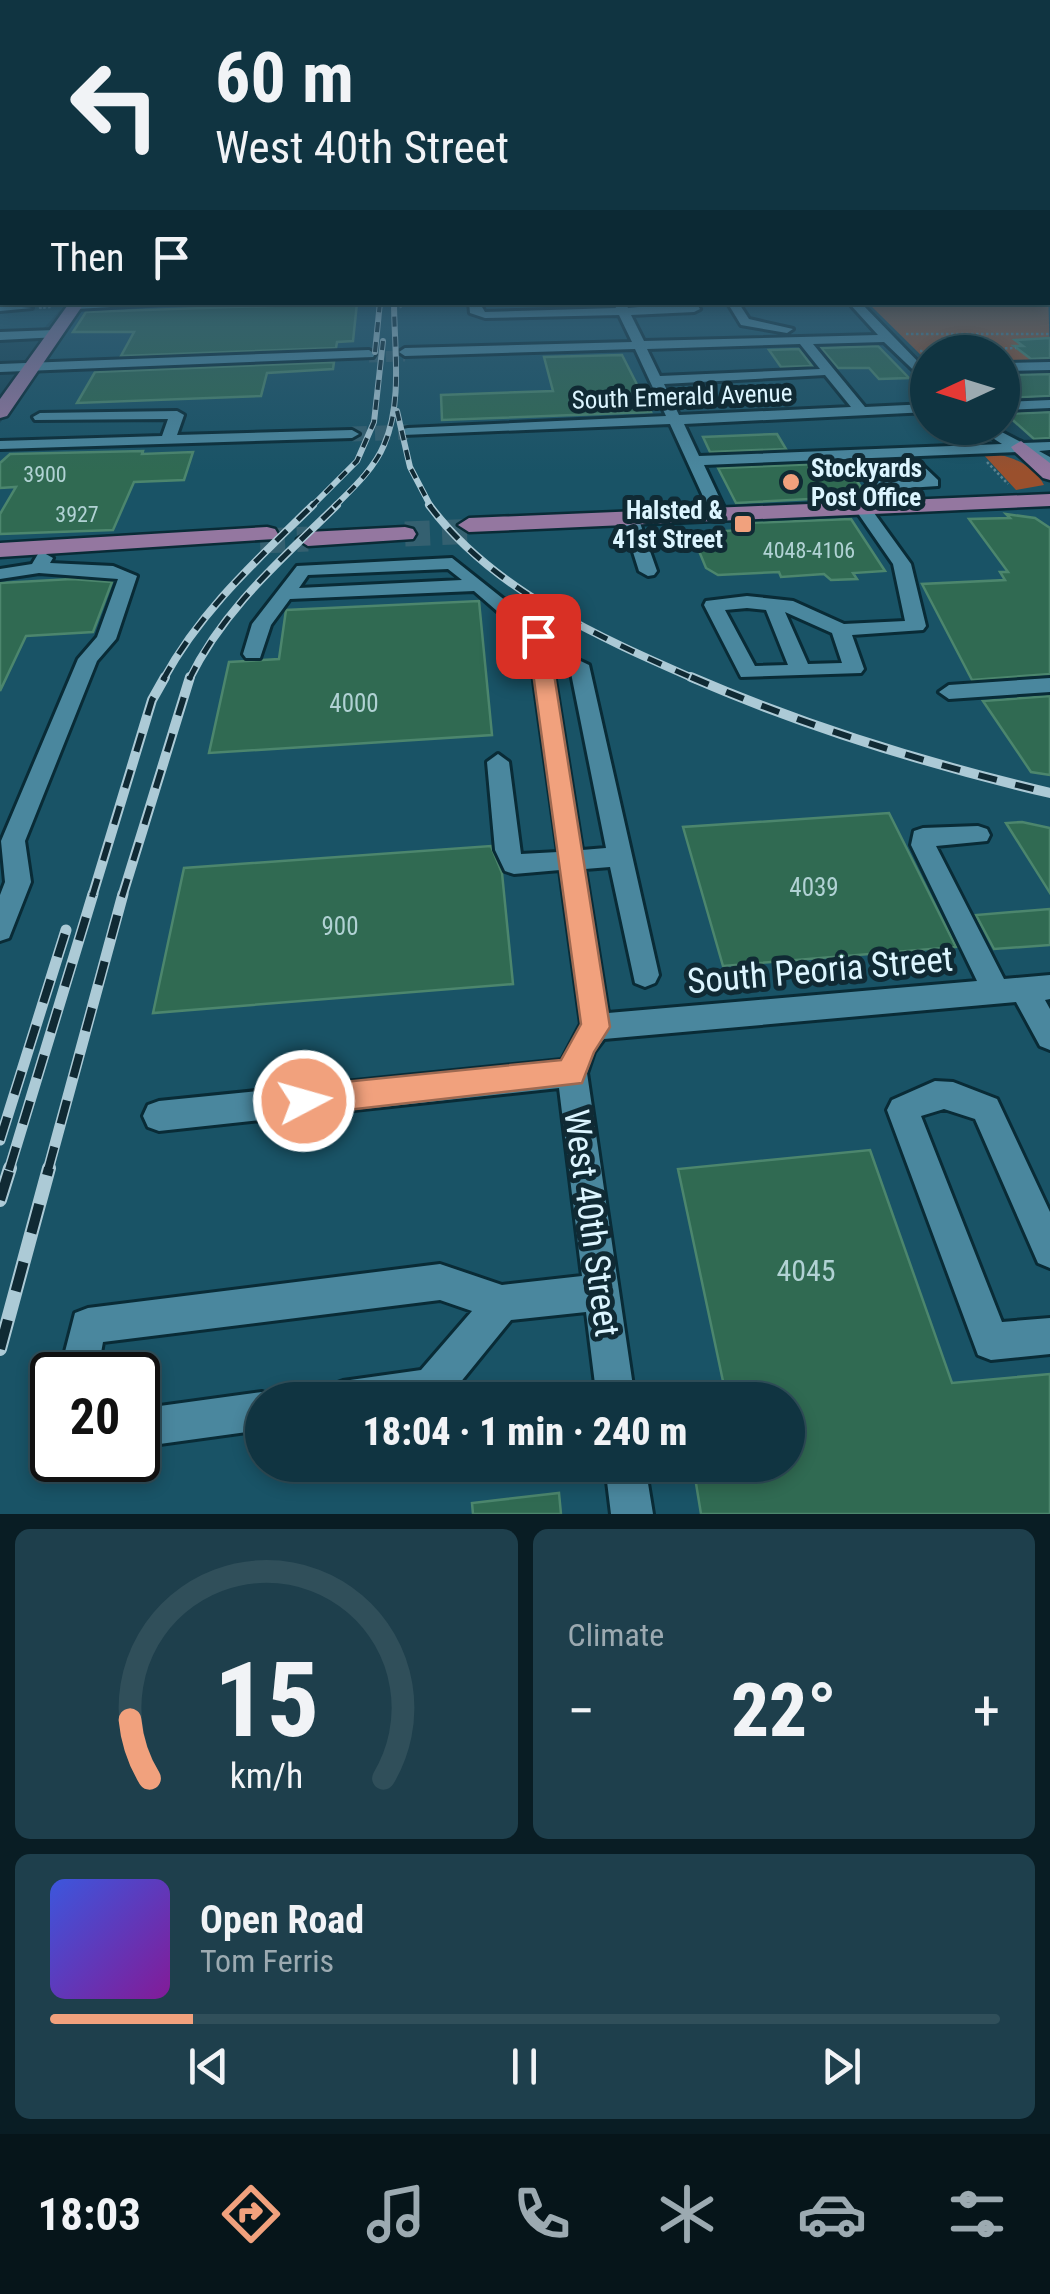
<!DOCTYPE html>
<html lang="en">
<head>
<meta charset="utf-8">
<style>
	body { margin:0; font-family:"Roboto Condensed",sans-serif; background:#1e3f4c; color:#f1f3f6; height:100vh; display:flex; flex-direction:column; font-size:38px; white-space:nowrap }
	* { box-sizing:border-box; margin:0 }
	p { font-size:32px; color:#9caab1 }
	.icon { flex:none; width:55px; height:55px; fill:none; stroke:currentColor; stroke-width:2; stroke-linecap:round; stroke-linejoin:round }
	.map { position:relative; height:1514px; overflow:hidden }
	.sheet { display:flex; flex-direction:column; gap:15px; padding:15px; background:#091d24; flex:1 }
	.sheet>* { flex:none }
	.guide { position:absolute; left:0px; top:0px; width:1050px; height:305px; box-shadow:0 5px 15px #0003,0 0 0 2px #304f5a; background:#103441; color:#f1f3f6; overflow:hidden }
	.needle { width:65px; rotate:266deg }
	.tools { position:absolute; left:910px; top:335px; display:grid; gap:20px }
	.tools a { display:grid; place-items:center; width:110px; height:110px; border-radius:50%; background:#103441; box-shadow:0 5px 15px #0003,0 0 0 2px #304f5a; font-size:50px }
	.speed { position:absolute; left:30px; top:1352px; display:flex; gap:20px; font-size:50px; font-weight:700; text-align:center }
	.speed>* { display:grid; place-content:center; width:130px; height:130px; border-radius:50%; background:#103441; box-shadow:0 5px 15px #0003,0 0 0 2px #304f5a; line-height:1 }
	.speed .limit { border:5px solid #111; border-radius:15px; background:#fff; color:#111 }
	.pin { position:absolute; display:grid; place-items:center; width:85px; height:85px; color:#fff; margin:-42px; border-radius:20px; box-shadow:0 5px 15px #0006 }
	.me { position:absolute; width:110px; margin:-55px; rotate:84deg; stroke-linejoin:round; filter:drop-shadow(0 0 8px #0008) }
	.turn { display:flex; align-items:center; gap:35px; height:210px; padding:0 50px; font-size:45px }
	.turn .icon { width:130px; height:130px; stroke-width:2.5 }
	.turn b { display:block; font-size:70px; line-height:85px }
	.then { display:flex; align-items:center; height:95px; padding:0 50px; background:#0003; gap:20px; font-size:38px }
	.big { font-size:75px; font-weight:800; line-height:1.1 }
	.sheet .tile { flex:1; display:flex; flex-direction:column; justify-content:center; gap:15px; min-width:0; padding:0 35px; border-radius:15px; background:#1e3f4c }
	.sheet .dial { align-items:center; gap:0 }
	.dial svg { height:260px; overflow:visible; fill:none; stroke:#304f5a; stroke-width:7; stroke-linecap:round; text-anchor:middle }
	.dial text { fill:#f1f3f6; stroke:none }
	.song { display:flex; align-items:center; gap:30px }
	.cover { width:120px; height:120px; border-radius:15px; background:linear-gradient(135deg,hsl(230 70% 55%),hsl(290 70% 35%)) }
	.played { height:10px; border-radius:5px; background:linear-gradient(90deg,#f1a17d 15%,#304f5a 15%) }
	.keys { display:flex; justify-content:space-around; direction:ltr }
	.heat { display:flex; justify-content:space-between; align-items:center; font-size:55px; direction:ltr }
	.sheet .tiles { flex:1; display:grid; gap:15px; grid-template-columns:1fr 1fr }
	.tile:last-child { grid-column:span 2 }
	.trip { position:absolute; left:245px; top:1382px; width:560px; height:100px; border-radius:50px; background:#103441; box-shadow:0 5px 15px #0003,0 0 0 2px #304f5a; font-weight:800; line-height:100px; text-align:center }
	.tabs { display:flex; height:160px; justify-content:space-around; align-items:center; background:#06151a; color:#9caab1 }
	.tabs .icon { width:70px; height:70px }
	.tabs .current { color:#f1a17d }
	.tabs b { font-size:45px; color:#f1f3f6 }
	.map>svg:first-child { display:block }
	.built { fill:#195366; fill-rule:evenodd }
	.green { fill:#9a502d }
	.building { fill:#306a52; stroke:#4c866d; stroke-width:2.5 }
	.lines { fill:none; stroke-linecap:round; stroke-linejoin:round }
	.minor-tunnel-far1 { stroke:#346070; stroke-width:11; stroke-dasharray:11 6; stroke-linecap:butt }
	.minor-tunnel { stroke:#346070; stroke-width:15; stroke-dasharray:15 8; stroke-linecap:butt }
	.major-tunnel { stroke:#346070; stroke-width:25; stroke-dasharray:25 12; stroke-linecap:butt }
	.minor-casing { stroke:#092b36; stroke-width:6 }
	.major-casing { stroke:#092b36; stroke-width:5 }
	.path { stroke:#5b8391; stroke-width:2.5; stroke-dasharray:2.5 2.5; stroke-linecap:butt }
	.minor { fill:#4a879e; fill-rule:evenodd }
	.major { fill:#9477a0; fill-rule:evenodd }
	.rail-far4-casing { stroke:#accad6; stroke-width:6 }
	.rail-far3-casing { stroke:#accad6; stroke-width:8 }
	.rail-far2-casing { stroke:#accad6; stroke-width:10 }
	.rail-far1-casing { stroke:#accad6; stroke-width:11 }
	.rail-casing { stroke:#accad6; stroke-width:14 }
	.rail-far4 { stroke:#102a34; stroke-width:4; stroke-dasharray:10; stroke-linecap:butt }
	.rail-far3 { stroke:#102a34; stroke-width:5; stroke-dasharray:15; stroke-linecap:butt }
	.rail-far2 { stroke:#102a34; stroke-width:6; stroke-dasharray:19; stroke-linecap:butt }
	.rail-far1 { stroke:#102a34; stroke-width:8; stroke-dasharray:24; stroke-linecap:butt }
	.rail { stroke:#102a34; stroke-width:10; stroke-dasharray:30; stroke-linecap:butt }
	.route { fill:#f1a17d; stroke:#9d6951; stroke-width:2.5 }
	.poi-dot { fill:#f1a17d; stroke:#102a34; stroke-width:4 }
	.labels { text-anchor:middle; stroke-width:10; stroke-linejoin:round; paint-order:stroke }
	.far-number-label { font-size:22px; fill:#b1d2d4 }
	.far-street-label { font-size:25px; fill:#dcf5ff; stroke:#102a34 }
	.far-poi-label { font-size:25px; font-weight:bold; fill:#dcf5ff; stroke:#102a34; text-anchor:start }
	.number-label { font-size:25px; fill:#b1d2d4 }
	.near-number-label { font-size:30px; fill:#b1d2d4 }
	.near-street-label { font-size:35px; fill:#dcf5ff; stroke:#102a34 }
</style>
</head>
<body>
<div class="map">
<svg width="1050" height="1514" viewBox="0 0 1050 1514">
	<rect width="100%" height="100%" fill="#164657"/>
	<path class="built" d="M87,303H854L927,378L928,428H976L1050,478V1514H0V423ZM52,1375H138V1460H52ZM262,1400H788V1465H262Z
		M60,310L38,335L0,336V311Z"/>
	<path class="green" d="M1048,286L1050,364L1003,366L1002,352H928L927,361L868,303L1048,302Z
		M982,453C1005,453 1033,463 1044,485L1016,490Z"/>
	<path class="building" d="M357,303L353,341L337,342L336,348L121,356L134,332H73L86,312Z
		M1050,338V358L1031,359L1014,346H1023L1015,340Z
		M878,346L909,378L879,379L869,368H838L821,348Z
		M799,349L812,366L781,367L769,350Z
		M622,355L651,412L442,420L441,395L553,391L544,357Z
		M334,362L333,369L267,373L261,396L77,403L95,372Z
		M1050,374V396L1002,398V375Z
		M1050,412V438L1034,439L1006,414Z
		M777,434L786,449L710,452L703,437Z
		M143,451L142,454L193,452L184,480L134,482L113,530L0,534V514L16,487L0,488V463L10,454Z
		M845,463L867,496L736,503L718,468Z
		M1006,514L1035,518L1050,528V674L972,680L922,584L1005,580L1000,572H1008L969,519L1010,518Z
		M851,519L885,571L853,573L857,579L831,580L824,574L781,577L779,572L718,575L706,568L692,534L749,529L746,523Z
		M72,579L112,582L93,632L26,636L0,691V583Z
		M479,601L492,735L209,753L229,662L279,659L286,610Z
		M1050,696V775L1031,772L983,701Z
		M889,813L956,947L723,966L683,827Z
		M1022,822L1050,828V893L1006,823Z
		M491,846L502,873L513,984L153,1013L184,868Z
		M1050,909V945L994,949L976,915Z
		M870,1150L952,1383L1050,1374V1514H701L693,1465H788V1400H727L678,1169Z
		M559,1493L561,1514H473L472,1503Z"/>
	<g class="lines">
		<path class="minor-tunnel-far1" d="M369,357L405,356"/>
		<path class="minor-tunnel" d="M352,434L408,432"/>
		<path class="major-tunnel" d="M405,534L477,531
			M260,541L308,539"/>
		<g class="minor-casing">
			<path id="minor" d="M1048,273H1050V279H1048Z
				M0,280H2V286H0Z
				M78,302H198L76,309L70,306Z
				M479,302L485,312L616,308L614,302H625L628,308L695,302L700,309L694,312L631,315L644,341L878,335L848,302H860L928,372V384L884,342L813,344L865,407L928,404V412L684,424L699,456L1002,444L977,428H994L1023,443L1050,442V450L1039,451L1050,457V468L1018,452L704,465L728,516L720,521L712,516L670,424L403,435V429L408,428L666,416L635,349L405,356L399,352L405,348L632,342L619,315L485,318L470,313L469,302ZM800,344L820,369L660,376L647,349ZM825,375L851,407L679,415L664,384Z
				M727,302H738L749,319L793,329L787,333L741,325Z
				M0,305L32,308L0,311Z
				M55,330L61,334L59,337L0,340V332Z
				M369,350L375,354L373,357L0,372V364Z
				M1050,362V370L1002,371V363Z
				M1050,400V408L1002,410V402Z
				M177,411L184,415L177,435L352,430L359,434L352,438L0,449V441L162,436L168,419L35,420L33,417L40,413Z
				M917,460L938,480V486L877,490L871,488L856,467L864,462ZM913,470L920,479L881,480L875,471Z
				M863,504L869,506L911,564L926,626L923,630L852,635L864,669L861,673L741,677L704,605L706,601L747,596L793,601L844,624L905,621L893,564L855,509ZM747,608L766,610L788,665L755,666L725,610ZM785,612L832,633L842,663L808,664Z
				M631,515L639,520L657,571L654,575L648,576L639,571L623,520Z
				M44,553L53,558L50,563L113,566L137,576L116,639L97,661L25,841L31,882L9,938L0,941V895L5,882L1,841L78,659L97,637L118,579L39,573L0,579V569L32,564L38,554Z
				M452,558L545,632L549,646L589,665L659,975L655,983L645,987L635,983L610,867L585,869L608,1013L977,981L911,845L914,831L923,828L978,826L987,829L990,835L987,841L936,846L1004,979L1050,975V999L1045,1000L1050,1009V1050L1040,1046L1016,1002L604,1039L594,1052L587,1073L635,1400H597L586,1312L511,1320L446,1400H324L329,1386L343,1381L421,1370L472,1311L440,1300L103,1342L97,1375H59L75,1313L88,1308L440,1264L502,1285L582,1276L559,1088L159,1131L148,1127L143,1116L148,1105L159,1101L562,1060L581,1024L560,870L514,874L505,871L495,850L487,762L498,754L509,762L521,854L558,852L528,638L474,591L290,599L271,625L260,658H246L243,654L252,624L297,566ZM448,569L462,580L299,588L308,575ZM552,661L570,668L606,848L582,850Z
				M1050,678V692L949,699L939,692L949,685Z
				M935,1081L953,1082L997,1099L1050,1212V1268L1038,1263L975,1119L944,1109L921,1116L1002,1322L1050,1318V1354L991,1360L978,1355L887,1110L892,1100Z
				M262,1392L277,1400H262V1430L138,1447V1409Z
				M605,1465H645L653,1514H611Z"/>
		</g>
		<g class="major-casing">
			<path id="major" d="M70,302H85L7,416L0,418V399Z
				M1021,441L1050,463V480L1043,478L1014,451L1011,447Z
				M1050,494V506L469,532L458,525L469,518Z
				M267,527L275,529L278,534L275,539L0,557V543Z
				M405,527L413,529L416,534L413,539L308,546L297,539L308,532Z"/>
		</g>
		<path class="path" d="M399,302L401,308
			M49,305L52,307L40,308Z
			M906,334H1050
			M920,351L1016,348
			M955,428L964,437
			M987,462L1008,484"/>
		<use href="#minor" class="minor"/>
		<use href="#major" class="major"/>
		<g class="rail-far4-casing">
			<path id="rail-far4" d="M375,352L380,302
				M397,411L410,467L431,507
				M311,507L357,461L374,422L383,341
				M334,507C352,489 374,469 384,445C403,402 394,347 394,302"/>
		</g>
		<g class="rail-far3-casing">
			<path id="rail-far3" d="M429,505C493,591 601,638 697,680
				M163,680C201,610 257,560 313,505
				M189,680C224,608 281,560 337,505"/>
		</g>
		<g class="rail-far2-casing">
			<path id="rail-far2" d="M691,677C807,727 927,764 1050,793
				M92,897L152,700L165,677
				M122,897L190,677"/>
		</g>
		<g class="rail-far1-casing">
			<path id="rail-far1" d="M0,1140L66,930
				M9,1170L93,894
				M48,1170L123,894"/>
		</g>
		<g class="rail-casing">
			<path id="rail" d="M0,1200L10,1168
				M0,1349L49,1168"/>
		</g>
		<use href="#rail-far4" class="rail-far4"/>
		<use href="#rail-far3" class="rail-far3"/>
		<use href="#rail-far2" class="rail-far2"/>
		<use href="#rail-far1" class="rail-far1"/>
		<use href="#rail" class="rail"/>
	</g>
	<linearGradient id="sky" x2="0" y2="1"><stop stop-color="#0c2630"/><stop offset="0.55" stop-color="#365d74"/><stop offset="1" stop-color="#365d74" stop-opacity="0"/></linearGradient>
	<rect width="1050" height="472" fill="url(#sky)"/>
	<path class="route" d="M538,630L548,636L610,1027L594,1052L582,1083L304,1115L293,1111L289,1101L293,1090L304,1086L561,1060L581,1024L528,636Z"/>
	<g class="poi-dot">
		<circle cx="791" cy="482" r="10"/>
		<rect x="733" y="514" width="20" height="20" rx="5"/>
	</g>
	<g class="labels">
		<g class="far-number-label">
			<text x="45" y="482">3900</text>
			<text x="77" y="522">3927</text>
			<text x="809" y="558">4048-4106</text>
		</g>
		<g class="far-street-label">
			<text transform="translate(682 396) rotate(-2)" y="9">South Emerald Avenue</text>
		</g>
		<g class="far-poi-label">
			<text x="811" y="477">Stockyards<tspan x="811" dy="29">Post Office</tspan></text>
			<text x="723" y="519" text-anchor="end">Halsted &amp;<tspan x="723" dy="29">41st Street</tspan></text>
		</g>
		<g class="number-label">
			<text x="354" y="712">4000</text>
			<text x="814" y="896">4039</text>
			<text x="340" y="935">900</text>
		</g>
		<g class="near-number-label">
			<text x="806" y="1281">4045</text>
		</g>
		<g class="near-street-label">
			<text transform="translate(820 970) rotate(-5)" y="12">South Peoria Street</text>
			<text transform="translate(592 1223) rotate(82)" y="12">West 40th Street</text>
		</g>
	</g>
</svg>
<div class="tools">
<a><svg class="needle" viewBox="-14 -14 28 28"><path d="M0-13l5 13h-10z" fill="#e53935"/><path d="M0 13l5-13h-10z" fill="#9caab1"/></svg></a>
</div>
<div class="speed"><div class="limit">20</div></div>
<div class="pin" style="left:538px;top:636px;background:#d93025"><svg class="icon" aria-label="arrive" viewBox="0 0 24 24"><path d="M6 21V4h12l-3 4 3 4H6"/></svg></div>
<svg class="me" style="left:304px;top:1101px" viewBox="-20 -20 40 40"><circle r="17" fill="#f1a17d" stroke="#fff" stroke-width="3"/><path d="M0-11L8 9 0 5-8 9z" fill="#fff"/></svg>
<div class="trip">18:04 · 1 min · 240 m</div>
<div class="guide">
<div class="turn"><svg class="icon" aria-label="left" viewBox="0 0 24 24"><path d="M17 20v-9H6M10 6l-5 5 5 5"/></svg><div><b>60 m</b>West 40th Street</div></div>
<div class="then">Then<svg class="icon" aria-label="arrive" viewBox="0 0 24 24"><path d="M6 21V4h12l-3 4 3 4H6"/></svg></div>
</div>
</div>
<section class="sheet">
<div class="tiles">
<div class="tile dial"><svg viewBox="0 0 100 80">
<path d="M14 69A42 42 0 1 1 86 69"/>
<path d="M14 69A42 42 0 0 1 8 51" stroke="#f1a17d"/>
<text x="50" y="56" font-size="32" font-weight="700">15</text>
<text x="50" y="72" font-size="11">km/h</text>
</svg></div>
<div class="tile"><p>Climate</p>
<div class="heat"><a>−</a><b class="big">22°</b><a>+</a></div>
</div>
<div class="tile">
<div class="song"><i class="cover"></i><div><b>Open Road</b><p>Tom Ferris</p></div></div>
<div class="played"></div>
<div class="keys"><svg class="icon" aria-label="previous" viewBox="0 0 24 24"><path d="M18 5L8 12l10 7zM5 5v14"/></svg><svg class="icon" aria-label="pause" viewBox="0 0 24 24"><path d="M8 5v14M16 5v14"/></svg><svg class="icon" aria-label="next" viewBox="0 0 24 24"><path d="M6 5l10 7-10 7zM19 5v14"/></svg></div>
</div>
</div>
</section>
<nav class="tabs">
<b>18:03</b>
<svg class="icon current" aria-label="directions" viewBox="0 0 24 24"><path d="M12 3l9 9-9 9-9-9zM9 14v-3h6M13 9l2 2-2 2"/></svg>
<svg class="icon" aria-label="music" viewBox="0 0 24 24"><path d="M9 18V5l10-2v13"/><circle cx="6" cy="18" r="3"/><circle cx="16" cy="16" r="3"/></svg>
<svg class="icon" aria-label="phone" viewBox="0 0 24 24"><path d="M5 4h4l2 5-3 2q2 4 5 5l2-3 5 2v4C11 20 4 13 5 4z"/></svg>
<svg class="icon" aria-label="climate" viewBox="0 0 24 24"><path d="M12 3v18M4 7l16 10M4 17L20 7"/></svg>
<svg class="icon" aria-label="car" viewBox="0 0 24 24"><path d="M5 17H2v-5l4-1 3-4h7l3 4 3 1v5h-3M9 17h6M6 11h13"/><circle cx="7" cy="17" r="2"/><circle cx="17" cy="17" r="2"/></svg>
<svg class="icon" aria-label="filters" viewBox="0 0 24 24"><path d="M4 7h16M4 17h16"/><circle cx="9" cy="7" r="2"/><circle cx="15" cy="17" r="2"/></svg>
</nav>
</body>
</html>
